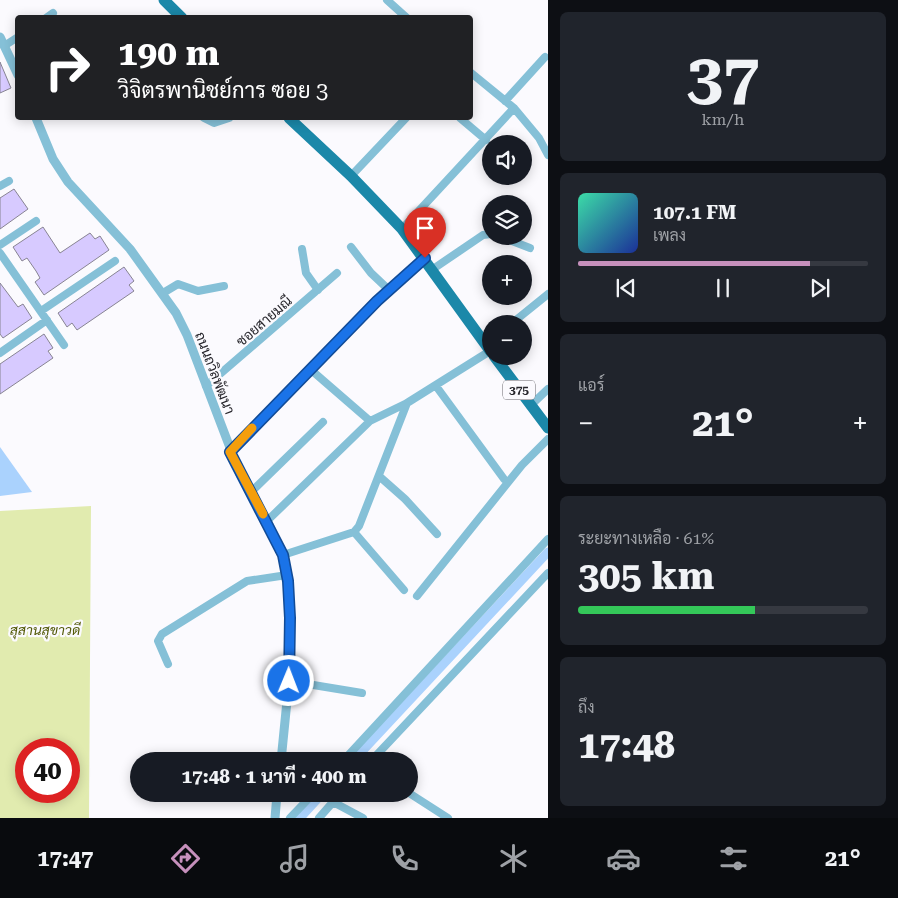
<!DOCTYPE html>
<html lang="th">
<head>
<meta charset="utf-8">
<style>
	body { margin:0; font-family:"Roboto Serif",Sarabun,serif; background:#20242c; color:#f1f3f6; height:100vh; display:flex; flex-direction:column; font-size:19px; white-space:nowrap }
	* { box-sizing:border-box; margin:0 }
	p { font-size:16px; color:#9ea1a6 }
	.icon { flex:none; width:28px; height:28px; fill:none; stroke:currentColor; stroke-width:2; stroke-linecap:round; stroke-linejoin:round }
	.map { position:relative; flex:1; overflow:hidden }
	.drawer { display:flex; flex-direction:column; gap:12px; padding:12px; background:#0d0f14; width:350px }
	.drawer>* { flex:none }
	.top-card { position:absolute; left:15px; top:15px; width:458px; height:105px; border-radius:5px; box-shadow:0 2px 12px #0003; background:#202124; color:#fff; overflow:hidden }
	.fabs { position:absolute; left:482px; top:135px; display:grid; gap:10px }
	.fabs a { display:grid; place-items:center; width:50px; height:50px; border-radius:50%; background:#171b24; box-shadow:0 2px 12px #0003; font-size:25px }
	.speed { position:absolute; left:15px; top:738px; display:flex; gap:10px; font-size:25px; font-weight:700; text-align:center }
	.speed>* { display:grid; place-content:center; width:65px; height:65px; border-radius:50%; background:#171b24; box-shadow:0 2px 12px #0003; line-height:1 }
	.speed .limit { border:8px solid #d22; background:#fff; color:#111 }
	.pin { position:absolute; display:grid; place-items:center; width:42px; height:42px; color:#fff; margin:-51px -21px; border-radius:50% 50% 50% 0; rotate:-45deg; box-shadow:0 0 5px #0007 }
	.pin .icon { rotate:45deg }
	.me { position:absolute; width:55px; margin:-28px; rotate:1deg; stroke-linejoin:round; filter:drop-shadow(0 0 4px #0008) }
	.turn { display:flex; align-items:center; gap:18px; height:105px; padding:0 20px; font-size:22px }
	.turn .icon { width:65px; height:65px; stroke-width:2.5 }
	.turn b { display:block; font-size:35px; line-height:42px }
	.big { font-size:38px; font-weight:700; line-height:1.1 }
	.drawer .tile { flex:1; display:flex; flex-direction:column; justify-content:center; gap:8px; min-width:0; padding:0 18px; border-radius:8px; background:#20242c }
	.drawer .dial { align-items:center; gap:0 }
	.dial b { font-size:65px; line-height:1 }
	.song { display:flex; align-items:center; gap:15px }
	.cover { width:60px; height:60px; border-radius:8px; background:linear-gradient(135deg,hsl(160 70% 55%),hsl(230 70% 35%)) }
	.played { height:5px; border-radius:2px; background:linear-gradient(90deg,#c690bc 80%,#363941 80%) }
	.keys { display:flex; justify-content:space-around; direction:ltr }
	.heat { display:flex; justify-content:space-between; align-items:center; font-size:28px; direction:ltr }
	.charge { height:8px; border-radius:4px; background:linear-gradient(90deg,#34c759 61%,#363941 0) }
	.trip { position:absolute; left:130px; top:752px; width:288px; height:50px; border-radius:25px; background:#171b24; box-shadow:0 2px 12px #0003; font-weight:700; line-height:50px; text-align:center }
	.tab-bar { display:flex; height:80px; justify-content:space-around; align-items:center; background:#090b0e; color:#9ea1a6 }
	.tab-bar .icon { width:35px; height:35px }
	.tab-bar .current { color:#c690bc }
	.tab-bar b { font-size:22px; color:#f1f3f6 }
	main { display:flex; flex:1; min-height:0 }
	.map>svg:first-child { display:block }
	.green { fill:#e1ebaf; fill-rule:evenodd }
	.water { fill:#aad2fd }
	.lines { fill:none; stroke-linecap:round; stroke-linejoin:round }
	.canal { stroke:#aad2fd; stroke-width:9 }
	.building { fill:#d7caff; stroke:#888493 }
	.minor { stroke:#85c0d7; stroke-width:8 }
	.tertiary { stroke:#85c0d7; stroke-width:9 }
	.primary { stroke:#1b88a9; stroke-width:11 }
	.route-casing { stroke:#114b97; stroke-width:12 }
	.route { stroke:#1a73e8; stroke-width:9 }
	.slow { stroke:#f59e0b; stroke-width:9 }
	.labels { text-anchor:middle; stroke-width:4.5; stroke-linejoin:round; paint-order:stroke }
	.shield { fill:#fbfafe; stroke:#66656a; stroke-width:1 }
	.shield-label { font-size:12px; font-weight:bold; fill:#26252b }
	.street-label { font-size:14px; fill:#26252b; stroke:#fbfafe }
	.park-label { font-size:14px; font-style:italic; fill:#535a08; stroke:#fbfafe }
</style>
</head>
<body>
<main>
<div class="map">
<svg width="548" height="818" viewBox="0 0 548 818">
	<rect width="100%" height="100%" fill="#fbfafe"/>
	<path class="green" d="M91,506L89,818H0V511ZM26,749H69V791H26Z"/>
	<path class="water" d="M0,447L32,492L0,496Z"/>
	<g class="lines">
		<path class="canal" d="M353,761L548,552
			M300,818L322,794"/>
	</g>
	<path class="building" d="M0,62L11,88L0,93Z
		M14,189L28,209L0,229V198Z
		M43,227L60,253L90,233L95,239L100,236L109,250L44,295L35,282L40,278L36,271L27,258L22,261L13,247Z
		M124,267L134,281L129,285L134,291L77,330L72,323L67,327L58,313Z
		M0,283L18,307L23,304L32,318L3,338L0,334Z
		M44,334L53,348L48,351L53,358L0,394V364Z"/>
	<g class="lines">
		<path class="minor" d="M387,0L407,18
			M46,18L53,13
			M4,46L18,37
			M505,101L545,57
			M514,108L539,138L548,155
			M204,118L214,123L229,118
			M460,118L486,140
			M351,176L406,118
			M0,186L9,181
			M402,229L514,108L470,72
			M499,236L530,248
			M0,245L36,221
			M351,247L371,273L389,290
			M302,249L306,273L318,290
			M0,253L64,345
			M433,269L483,235L491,234
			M163,293L178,284L198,291L224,286
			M41,311L115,261
			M511,324L548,294
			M0,353L47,320
			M310,369L370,421L407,403
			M206,386L337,273
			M436,386L504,479
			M530,406L548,389
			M230,452L377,301L425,258
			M379,476L405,499L437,534
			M250,493L323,422
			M267,521L370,421
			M354,532L404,590
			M283,555L354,532L359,526L407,403L490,351
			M417,596L522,465L548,439
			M168,664L158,641L162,634L247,581L287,575
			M289,681L362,693
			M343,761L548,539
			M371,761L548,573
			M409,793L448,818
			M333,802L363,818
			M290,818L313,794
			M319,818L340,794"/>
		<path class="tertiary" d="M0,37L18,75
			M36,118L53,159L68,182L130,249L176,313L187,335L240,474L267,521L283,555L288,581L290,618L289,681L281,761
			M275,818L277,794"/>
		<path class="primary" d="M164,0L182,18
			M289,118L351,176L402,229L491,352
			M494,356L548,428"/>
	</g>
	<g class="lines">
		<g class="route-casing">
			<path id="route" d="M289,681L290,618L288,581L283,555L230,452L377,301L425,258"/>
		</g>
		<use href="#route" class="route"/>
		<path class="slow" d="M252,428L230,452L263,514"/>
	</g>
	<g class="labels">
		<rect class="shield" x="503" y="380.5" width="32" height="19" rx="4"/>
		<g class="shield-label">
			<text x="519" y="394">375</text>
		</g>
		<g class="street-label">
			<text transform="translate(264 321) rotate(-41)" y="5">ซอยสายมณี</text>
			<text transform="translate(215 373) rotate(69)" y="5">ถนนถวิลพัฒนา</text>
		</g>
		<g class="park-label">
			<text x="45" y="635">สุสานสุขาวดี</text>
		</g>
	</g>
</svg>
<div class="fabs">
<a><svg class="icon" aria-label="sound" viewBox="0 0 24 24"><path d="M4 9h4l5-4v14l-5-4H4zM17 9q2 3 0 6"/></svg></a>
<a><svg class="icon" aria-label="layers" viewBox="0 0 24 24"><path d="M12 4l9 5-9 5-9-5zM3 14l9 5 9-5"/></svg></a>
<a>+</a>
<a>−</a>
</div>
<div class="speed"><div class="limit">40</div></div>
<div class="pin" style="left:425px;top:258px;background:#d93025"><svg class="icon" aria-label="arrive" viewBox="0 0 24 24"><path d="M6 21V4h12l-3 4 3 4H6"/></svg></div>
<svg class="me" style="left:289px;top:681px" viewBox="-20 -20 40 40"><circle r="17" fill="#1a73e8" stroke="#fff" stroke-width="3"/><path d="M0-11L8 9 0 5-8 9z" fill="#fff"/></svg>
<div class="trip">17:48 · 1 นาที · 400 m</div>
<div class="top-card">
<div class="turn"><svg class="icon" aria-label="right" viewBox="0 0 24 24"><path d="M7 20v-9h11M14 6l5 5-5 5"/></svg><div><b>190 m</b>วิจิตรพานิชย์การ ซอย 3</div></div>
</div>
</div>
<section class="drawer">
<div class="tile dial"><b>37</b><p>km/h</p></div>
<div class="tile">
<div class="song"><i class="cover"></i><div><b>107.1 FM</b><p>เพลง</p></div></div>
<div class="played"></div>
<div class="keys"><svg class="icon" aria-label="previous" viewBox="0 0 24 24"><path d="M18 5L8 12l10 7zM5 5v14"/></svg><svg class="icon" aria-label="pause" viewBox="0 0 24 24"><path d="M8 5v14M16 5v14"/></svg><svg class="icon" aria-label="next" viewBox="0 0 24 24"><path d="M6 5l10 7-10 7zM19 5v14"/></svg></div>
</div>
<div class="tile"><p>แอร์</p>
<div class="heat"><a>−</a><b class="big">21°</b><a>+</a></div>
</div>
<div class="tile"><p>ระยะทางเหลือ · 61%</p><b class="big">305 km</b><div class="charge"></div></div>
<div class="tile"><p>ถึง</p><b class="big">17:48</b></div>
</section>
</main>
<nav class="tab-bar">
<b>17:47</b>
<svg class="icon current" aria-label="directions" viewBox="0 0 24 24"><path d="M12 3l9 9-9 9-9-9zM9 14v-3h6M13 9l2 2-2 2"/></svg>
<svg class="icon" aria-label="music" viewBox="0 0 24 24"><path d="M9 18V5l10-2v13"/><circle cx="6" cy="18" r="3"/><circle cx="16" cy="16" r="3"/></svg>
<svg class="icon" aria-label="phone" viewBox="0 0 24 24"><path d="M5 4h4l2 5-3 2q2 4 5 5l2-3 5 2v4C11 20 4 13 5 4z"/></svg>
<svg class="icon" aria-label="climate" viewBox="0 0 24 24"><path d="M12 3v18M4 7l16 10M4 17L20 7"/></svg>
<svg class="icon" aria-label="car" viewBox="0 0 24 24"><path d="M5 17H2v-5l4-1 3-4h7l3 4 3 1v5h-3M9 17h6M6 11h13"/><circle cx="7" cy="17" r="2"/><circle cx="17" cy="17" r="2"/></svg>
<svg class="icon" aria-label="filters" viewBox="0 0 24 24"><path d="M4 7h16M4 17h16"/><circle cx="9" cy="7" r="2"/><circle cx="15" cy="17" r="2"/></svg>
<b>21°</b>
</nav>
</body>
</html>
